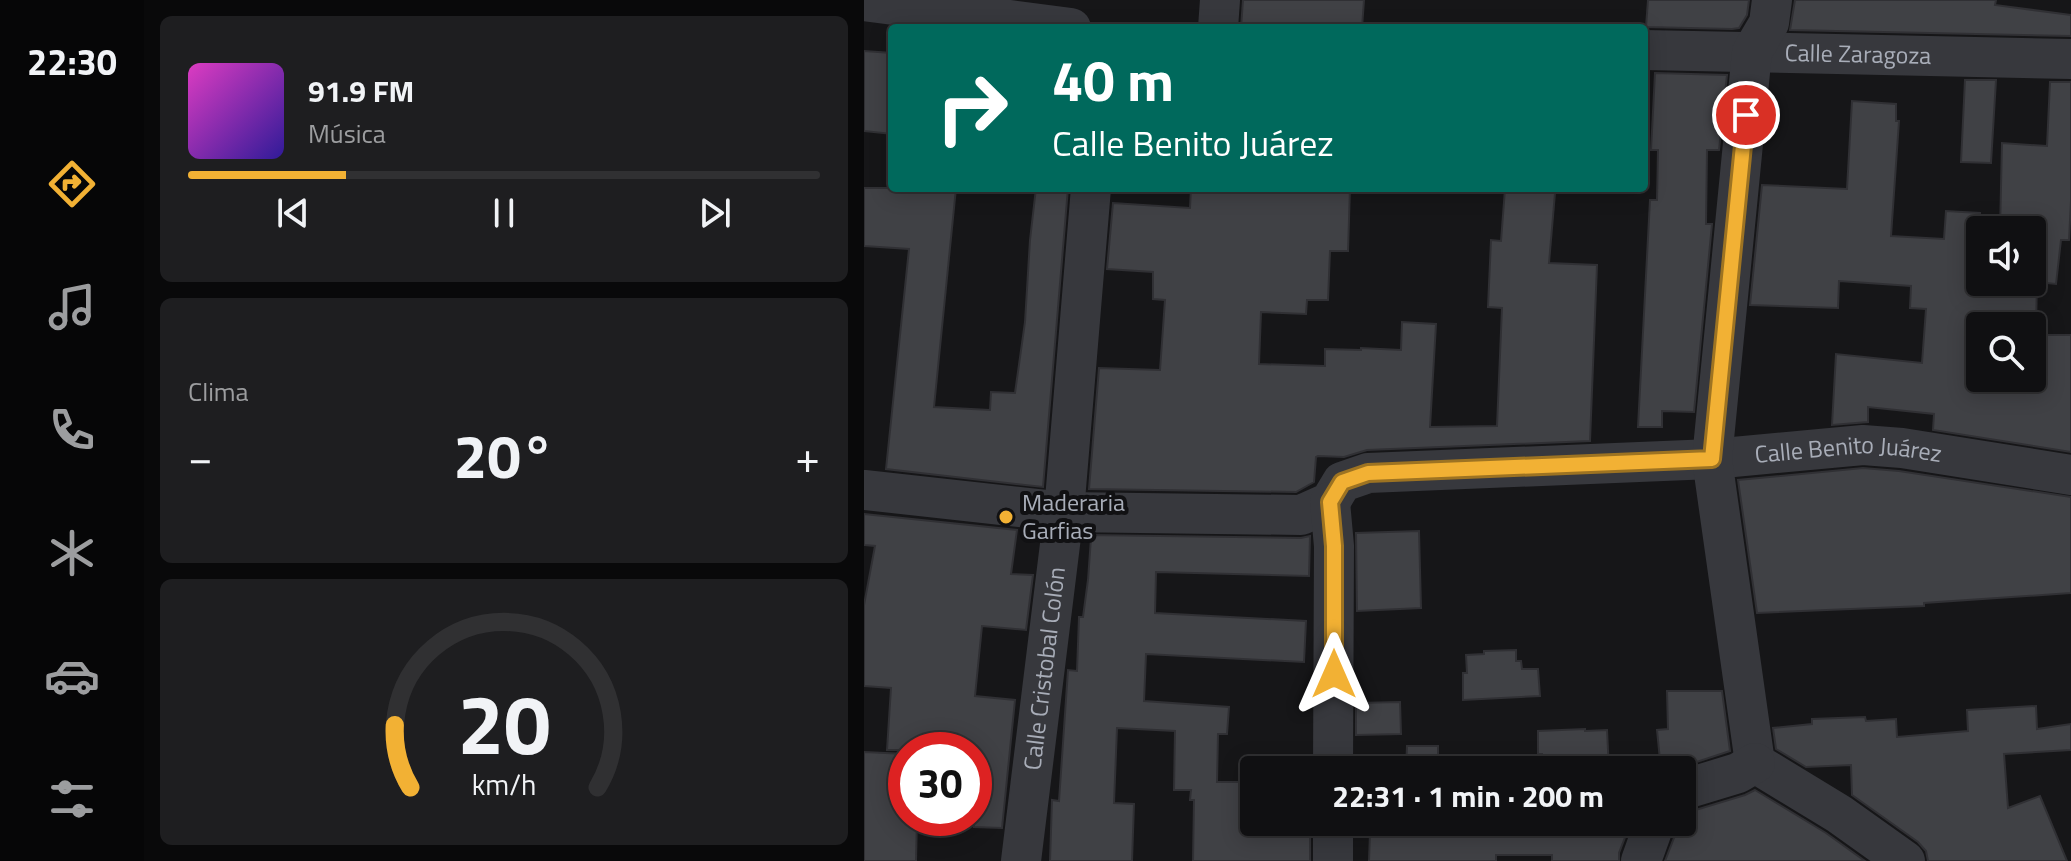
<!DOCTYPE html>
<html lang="es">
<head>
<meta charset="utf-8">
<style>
	body { margin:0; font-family:"Titillium Web",sans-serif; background:#1e1e20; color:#f1f3f6; height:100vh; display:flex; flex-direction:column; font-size:30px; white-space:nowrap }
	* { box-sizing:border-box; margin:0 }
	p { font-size:26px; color:#9c9d9f }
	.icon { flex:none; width:44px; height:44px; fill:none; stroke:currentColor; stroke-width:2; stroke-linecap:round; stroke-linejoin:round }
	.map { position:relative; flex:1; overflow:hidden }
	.details { display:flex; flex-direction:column; gap:16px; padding:16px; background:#09090a; width:720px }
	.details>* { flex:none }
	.banner { position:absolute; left:24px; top:24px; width:760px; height:168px; border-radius:8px; box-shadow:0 4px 20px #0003,0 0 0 2px #303032; background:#00695c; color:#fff; overflow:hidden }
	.tools { position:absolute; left:1102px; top:216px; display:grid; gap:16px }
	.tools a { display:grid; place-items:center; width:80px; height:80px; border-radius:8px; background:#101012; box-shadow:0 4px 20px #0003,0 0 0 2px #303032; font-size:40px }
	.speed { position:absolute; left:24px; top:732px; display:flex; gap:16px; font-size:40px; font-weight:700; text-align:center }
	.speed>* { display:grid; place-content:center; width:104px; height:104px; border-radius:50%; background:#101012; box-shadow:0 4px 20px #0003,0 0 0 2px #303032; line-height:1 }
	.speed .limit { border:12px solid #d22; background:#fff; color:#111 }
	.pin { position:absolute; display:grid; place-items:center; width:68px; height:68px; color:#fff; margin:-34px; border:4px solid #fff; border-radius:50%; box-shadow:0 2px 8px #0007 }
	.me { position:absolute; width:88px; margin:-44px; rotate:0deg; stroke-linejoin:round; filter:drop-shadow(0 0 6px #0008) }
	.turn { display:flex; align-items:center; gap:28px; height:168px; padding:0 32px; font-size:36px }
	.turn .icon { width:104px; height:104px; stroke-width:2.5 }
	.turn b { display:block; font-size:56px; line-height:68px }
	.big { font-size:60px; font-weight:700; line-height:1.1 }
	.details .widget { flex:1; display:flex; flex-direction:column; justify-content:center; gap:12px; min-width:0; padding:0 28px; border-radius:12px; background:#1e1e20 }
	.details .dial { align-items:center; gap:0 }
	.dial svg { height:208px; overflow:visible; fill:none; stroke:#303032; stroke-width:7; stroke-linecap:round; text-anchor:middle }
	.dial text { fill:#f1f3f6; stroke:none }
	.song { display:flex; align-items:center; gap:24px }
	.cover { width:96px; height:96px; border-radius:12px; background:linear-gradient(135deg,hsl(310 70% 55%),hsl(250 70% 35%)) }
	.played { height:8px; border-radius:4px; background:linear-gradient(90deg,#f2b134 25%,#303032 25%) }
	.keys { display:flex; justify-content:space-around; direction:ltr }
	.heat { display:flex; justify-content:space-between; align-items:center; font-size:44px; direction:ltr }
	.trip { position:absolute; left:376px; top:756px; width:456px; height:80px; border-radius:8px; background:#101012; box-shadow:0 4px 20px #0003,0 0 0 2px #303032; font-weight:700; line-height:80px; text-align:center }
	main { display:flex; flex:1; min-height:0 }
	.menu { display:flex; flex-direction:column; width:144px; justify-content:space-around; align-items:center; background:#060607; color:#9c9d9f }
	.menu .icon { width:56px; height:56px }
	.menu .current { color:#f2b134 }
	.menu b { font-size:36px; color:#f1f3f6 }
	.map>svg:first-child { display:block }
	.building { fill:#404145; stroke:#303034; stroke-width:2 }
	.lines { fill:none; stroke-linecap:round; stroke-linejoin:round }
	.minor { stroke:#37383d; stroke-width:40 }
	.route-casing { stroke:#9d7322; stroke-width:20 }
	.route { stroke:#f2b134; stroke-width:14 }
	.poi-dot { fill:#f2b134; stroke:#111113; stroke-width:3 }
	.labels { text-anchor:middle; stroke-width:8; stroke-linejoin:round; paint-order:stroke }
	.street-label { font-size:24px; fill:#a8adb8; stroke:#111113 }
	.poi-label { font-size:24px; fill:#a8adb8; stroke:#111113; text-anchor:start }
</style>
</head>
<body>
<main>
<nav class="menu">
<b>22:30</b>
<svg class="icon current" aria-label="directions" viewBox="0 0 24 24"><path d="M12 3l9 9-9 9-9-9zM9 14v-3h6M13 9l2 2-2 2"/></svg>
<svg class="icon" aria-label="music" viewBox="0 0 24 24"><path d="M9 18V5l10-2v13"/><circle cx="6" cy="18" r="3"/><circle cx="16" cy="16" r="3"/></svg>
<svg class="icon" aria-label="phone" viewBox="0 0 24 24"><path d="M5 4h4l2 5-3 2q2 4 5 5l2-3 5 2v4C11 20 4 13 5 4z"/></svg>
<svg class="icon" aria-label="climate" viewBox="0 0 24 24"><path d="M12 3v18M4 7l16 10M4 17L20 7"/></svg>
<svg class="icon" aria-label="car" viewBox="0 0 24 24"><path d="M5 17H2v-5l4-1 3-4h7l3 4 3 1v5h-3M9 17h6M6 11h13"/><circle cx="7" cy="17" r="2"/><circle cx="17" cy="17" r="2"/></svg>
<svg class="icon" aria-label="filters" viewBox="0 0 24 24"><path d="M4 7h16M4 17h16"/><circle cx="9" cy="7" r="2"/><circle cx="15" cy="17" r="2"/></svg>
</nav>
<section class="details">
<div class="widget">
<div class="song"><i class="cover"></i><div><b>91.9 FM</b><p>Música</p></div></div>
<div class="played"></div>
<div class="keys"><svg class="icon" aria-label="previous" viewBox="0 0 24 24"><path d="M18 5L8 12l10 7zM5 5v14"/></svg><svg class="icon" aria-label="pause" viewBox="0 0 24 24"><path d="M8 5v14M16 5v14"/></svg><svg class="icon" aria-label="next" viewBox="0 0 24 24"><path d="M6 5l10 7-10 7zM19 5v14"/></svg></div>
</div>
<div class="widget"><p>Clima</p>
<div class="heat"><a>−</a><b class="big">20°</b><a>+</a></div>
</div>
<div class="widget dial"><svg viewBox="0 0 100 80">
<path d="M14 69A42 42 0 1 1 86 69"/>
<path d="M14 69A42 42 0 0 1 8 45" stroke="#f2b134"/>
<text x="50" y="56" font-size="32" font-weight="700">20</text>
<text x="50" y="72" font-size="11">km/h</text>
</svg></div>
</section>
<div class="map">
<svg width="1207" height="861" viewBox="0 0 1207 861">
	<rect width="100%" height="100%" fill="#161618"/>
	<path class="building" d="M379,0H500L498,28H377Z
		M784,0H885L883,15L875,28L868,29L782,27Z
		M931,0H1132L1131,5L1207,15V36L926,30Z
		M0,51L28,53V134L0,131Z
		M791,73L863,75L855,150H843L842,224H848L830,412L798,411V427H774L786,200H793L794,150H787Z
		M1101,80H1132L1127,163L1097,162Z
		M1186,82H1207V201L1205,240H1197L1192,284L1173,282L1172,326H1116V378H1168V335H1207V452L1069,430L1070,414L1004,407V422L968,425L972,354L1058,363L1062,309L1046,308L1047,286L975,281L974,308L886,305L898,185L983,189L988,101L1032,104V121H1035L1027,236L1080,239L1082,211L1116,213V282H1170H1168V230H1136L1138,143L1183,146Z
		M0,188H92L70,407L126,410L127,392L151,393L161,322L166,240L172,188H204L179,487L22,469L45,249L0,246Z
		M327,188H486L484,251H466L464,300H443L442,314L397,312L395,364L461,366V349L497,350V348L537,350L538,322L572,324L566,427L633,426L638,308L624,307L627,240L637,241L641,189L691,193L685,263L733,265L726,441L503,450L480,457L454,456L452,457L450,482L432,492L225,489L235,368L296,370L301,300L289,299V272L243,269L249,203L326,208Z
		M999,468L1035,471L1207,497V593L1060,603V606L893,613L874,480Z
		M0,514L153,530L147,574L169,575L162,630L118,626L111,696L151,700L138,828L110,827V750H23L27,688L0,686V605L11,546L0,545Z
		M555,531L557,608L493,611L492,533Z
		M222,535L437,538L446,536L445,576L292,572L291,613L442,621L440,662L282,654L280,701L365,707L363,734H354L353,782H390V822H446V861H329L330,800H326L327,790H310L311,731L253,728L250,803L270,804L268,861H186L188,800L195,801L204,670L213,671L215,617H219L224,580L227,538H222Z
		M652,650V661H657L658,669H674L676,696L599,700V673H603L602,655L620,654V651Z
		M803,691H858L866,751L808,770H797L793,730L804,729Z
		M536,702L537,734L492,735V703Z
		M1172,706L1173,729L1207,724V750L1140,754L1144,808L1176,796L1203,861H1064L1062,851L1054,842L988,795L987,765L942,767L912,749L909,728L948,724V719L1001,717L1002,721L1032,719L1033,737L1104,731L1103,710Z
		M721,729V731L743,730L745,770H679L678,754H674V731Z
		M543,746H574V770H542Z
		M0,752L42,754V818H53L52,861H0Z
		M891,790L962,833L1001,861H801L813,830V822H818V812H825L881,795Z
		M512,822H767L755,853V861H688V855H632V861H505L506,833H511Z"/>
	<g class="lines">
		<g class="minor">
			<path d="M0,1L207,28"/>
			<path d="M354,28L356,0"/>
			<path id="s1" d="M780,50L1207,59"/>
			<path id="s2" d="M0,490L200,512L437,515L466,502L478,482L504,473L848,459L999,445L1038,448L1207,475"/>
			<path d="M466,502L470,546L469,770"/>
			<path d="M891,763L848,459L888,52L905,23L908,0"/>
			<path d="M891,763L975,814L1041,861"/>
			<path d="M818,790L874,773L891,763"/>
			<path id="s3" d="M157,861L200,512L227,188"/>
			<path d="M469,861V822"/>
			<path d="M777,861L791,822"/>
		</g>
	</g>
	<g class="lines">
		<g class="route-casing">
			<path id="route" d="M470,674V546L466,502L478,482L504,473L848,459L882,115"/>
		</g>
		<use href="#route" class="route"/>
	</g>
	<circle class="poi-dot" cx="142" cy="517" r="8"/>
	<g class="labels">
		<g class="street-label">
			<text dy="8" stroke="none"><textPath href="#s1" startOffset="214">Calle Zaragoza</textPath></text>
			<text dy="8" stroke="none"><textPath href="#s2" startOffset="1002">Calle Benito Juárez</textPath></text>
			<text dy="8" stroke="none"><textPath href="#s3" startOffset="194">Calle Cristobal Colón</textPath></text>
		</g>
		<g class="poi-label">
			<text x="158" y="511">Maderaria<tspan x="158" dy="28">Garfias</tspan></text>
		</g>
	</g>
</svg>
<div class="tools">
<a><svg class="icon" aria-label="sound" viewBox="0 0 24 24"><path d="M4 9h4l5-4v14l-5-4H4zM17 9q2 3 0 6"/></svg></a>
<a><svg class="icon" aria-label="search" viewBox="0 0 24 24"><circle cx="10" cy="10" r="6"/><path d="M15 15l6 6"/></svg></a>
</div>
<div class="speed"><div class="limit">30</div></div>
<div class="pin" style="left:882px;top:115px;background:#d93025"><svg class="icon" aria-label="arrive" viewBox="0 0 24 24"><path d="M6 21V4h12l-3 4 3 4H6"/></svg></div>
<svg class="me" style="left:470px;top:674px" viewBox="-20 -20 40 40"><path d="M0-17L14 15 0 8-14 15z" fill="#f2b134" stroke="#fff" stroke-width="4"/></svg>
<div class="trip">22:31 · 1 min · 200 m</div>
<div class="banner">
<div class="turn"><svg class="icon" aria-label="right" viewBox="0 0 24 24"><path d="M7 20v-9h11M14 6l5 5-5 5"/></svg><div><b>40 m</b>Calle Benito Juárez</div></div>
</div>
</div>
</main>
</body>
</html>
